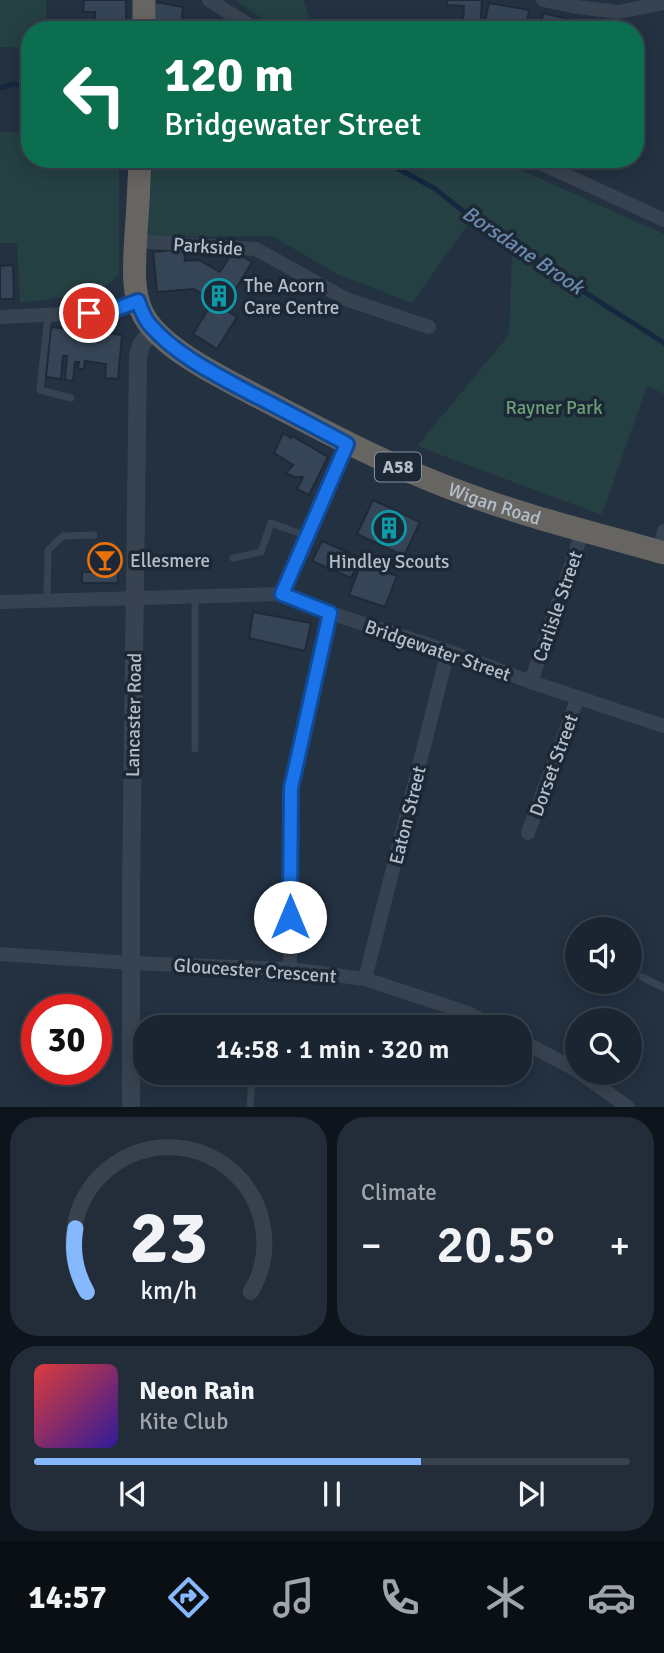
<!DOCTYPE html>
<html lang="en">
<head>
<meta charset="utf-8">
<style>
	body { margin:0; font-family:Signika,sans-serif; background:#232d39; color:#f1f3f6; height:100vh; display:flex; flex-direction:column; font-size:26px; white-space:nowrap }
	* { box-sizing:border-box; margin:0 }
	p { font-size:23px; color:#9fa5ab }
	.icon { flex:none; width:38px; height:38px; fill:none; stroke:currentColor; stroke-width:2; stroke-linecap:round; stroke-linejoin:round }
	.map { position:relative; height:1107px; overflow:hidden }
	.drawer { display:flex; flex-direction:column; gap:10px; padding:10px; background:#0e141b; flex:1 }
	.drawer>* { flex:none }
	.banner { position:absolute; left:21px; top:21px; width:623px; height:147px; border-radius:28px; box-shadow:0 4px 18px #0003,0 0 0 2px #38424d; background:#0b6e4f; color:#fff; overflow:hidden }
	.controls { position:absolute; left:565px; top:917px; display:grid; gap:14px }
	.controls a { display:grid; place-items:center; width:77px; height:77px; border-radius:50%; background:#1a2531; box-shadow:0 4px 18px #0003,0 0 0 2px #38424d; font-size:35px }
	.speed { position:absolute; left:21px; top:994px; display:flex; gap:14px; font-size:35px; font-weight:700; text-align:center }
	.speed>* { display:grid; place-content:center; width:91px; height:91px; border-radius:50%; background:#1a2531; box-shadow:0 4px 18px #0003,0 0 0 2px #38424d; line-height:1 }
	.speed .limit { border:10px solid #d22; background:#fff; color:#111 }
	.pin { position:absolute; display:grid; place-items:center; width:60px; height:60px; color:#fff; margin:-30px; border:4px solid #fff; border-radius:50%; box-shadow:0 2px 7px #0007 }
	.me { position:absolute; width:77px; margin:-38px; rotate:0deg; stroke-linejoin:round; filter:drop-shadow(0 0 5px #0008) }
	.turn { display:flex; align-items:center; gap:24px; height:147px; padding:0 28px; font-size:32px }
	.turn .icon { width:91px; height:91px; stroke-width:2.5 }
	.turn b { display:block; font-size:49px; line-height:60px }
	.big { font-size:52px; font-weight:600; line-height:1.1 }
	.drawer .card { flex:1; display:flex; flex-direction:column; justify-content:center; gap:10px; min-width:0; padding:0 24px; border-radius:28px; background:#232d39 }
	.drawer .dial { align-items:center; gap:0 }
	.dial svg { height:182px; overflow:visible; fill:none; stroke:#38424d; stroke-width:7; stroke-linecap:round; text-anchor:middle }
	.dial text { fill:#f1f3f6; stroke:none }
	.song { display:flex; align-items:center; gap:21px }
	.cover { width:84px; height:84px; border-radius:10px; background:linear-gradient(135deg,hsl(0 70% 55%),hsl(250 70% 35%)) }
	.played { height:7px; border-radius:4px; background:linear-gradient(90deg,#86b8fe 65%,#38424d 65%) }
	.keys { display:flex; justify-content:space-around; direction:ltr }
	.heat { display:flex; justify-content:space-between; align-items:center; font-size:38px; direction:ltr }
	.drawer .tiles { flex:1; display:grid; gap:10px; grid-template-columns:1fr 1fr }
	.card:last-child { grid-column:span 2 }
	.trip { position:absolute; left:133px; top:1015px; width:399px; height:70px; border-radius:28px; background:#1a2531; box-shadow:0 4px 18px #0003,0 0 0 2px #38424d; font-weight:600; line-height:70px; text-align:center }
	.dock { display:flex; height:112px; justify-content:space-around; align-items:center; background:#0a0f14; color:#9fa5ab }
	.dock .icon { width:49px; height:49px }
	.dock .active { color:#86b8fe }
	.dock b { font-size:32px; color:#f1f3f6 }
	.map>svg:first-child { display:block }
	.green { fill:#254042 }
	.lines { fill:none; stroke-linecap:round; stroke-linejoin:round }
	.stream { stroke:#152840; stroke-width:5 }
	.building { fill:#354557; stroke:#1f2a38; stroke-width:2 }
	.service { stroke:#384351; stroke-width:7 }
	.minor { stroke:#384351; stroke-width:14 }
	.tertiary { stroke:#384351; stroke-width:18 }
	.trunk { stroke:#666562; stroke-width:23 }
	.route-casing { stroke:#114b97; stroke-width:18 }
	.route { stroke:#1a73e8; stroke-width:12 }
	.labels { text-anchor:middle; stroke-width:7; stroke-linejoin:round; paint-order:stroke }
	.shield { fill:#1d2836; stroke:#87919e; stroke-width:2 }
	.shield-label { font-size:18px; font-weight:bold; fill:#b4becb }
	.street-label { font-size:19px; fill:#b4becb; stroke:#1d2836 }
	.poi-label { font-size:19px; fill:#b4becb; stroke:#1d2836; text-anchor:start }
	.park-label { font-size:19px; fill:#6a9e74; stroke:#1d2836 }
	.water-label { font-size:21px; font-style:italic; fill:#6b89ac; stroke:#1d2836 }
</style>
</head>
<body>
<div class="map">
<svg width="664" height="1107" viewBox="0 0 664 1107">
	<rect width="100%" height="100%" fill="#233141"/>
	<path class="green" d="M0,0H46V30H30V48L0,47Z
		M235,0H304L313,30H279Z
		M0,132L30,133V159H119V275L98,292L20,303L17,243H0Z
		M152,159H496L664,234V394L647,386L602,515L417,446L509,335L512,250L475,214L412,303L339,275L272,236L148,237Z"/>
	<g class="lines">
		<path class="stream" d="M0,88L13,84L30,88
			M380,159L434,188L487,230L664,343"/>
	</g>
	<path class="building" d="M84,0H126V30H82V21H95V12H83Z
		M447,0H482L480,30H469L470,23H463L464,6L447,5Z
		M155,2L183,7L181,30H154Z
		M489,3L529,10L526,30H495V28L484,25Z
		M543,13L572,20L570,30H530L532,24L541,26Z
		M572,20L612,29L611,30H570Z
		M184,249L185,261L199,260L220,272L233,251L252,262L224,309L237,317L217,349L193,334L213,301L194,289L157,292L153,252Z
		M13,265L14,299H0V266Z
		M51,327L122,335L118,379L105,378L106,364L85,361L84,369H78L79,362H75L73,381L65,380L67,356H63L61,379L46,377Z
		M283,433L291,438L292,436L328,457L309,495L297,489L303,477H294L286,473L293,465L274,453Z
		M373,500L420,522L404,556L357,534Z
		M322,541L361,558L351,578L312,561Z
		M91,548H118V583H82V572H91Z
		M361,563L397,576L385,607L349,595Z
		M253,612L311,623L305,651L249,638Z"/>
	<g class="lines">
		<path class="service" d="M48,315L40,390L71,398
			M233,558L261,552L271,523L307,536
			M47,601L48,550L63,536L94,535
			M195,749V597
			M642,977L664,988
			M250,1107L252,1076"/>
		<path class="minor" d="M209,0L257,30
			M543,0L577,7L618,12L664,3
			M531,159L664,220
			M136,241L256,249L346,299L429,327
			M0,317L89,313L114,310L138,301
			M659,552L664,531
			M282,594L347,444
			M0,602L282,594L330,613L448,651L531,682L664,726
			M531,682L583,530
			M528,833L578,697
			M0,954L131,963L290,969L365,979L468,1013L495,1027
			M290,969L291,788L330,613
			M365,979L448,651
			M520,1040L578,1071
			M580,1073L628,1107"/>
		<path class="tertiary" d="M131,1107V888L138,356L142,343L154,329"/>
		<g class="trunk">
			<path d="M144,30V0"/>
			<path id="s1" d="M140,159C139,184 138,209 136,233C135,258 131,289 142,312C157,346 219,376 251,393C321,430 391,467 466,494C531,518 598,534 664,553"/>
		</g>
	</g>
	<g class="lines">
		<g class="route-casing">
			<path id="route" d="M89,313L114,310L138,301C141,310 144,318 150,325C177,356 217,375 252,394C284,410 315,427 347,444L282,594L330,613L291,788L290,917"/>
		</g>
		<use href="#route" class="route"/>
	</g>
	<defs>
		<g id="building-ring" transform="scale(1.75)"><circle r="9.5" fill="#1d2836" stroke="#0f9aa8" stroke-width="1.5"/><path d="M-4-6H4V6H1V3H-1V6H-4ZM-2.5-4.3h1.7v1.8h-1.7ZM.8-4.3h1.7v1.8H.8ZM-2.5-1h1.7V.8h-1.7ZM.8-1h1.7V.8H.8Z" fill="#0f9aa8"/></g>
		<g id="bar-ring" transform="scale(1.75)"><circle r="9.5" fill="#1d2836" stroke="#e8710a" stroke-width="1.5"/><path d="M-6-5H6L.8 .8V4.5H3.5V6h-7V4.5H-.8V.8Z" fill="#e8710a"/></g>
	</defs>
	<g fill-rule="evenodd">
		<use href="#building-ring" x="219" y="296"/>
		<use href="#building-ring" x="389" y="528"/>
		<use href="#bar-ring" x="105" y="560"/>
	</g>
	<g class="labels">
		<rect class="shield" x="375" y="452.5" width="46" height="29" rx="5"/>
		<g class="shield-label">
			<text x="398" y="473">A58</text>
		</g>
		<g class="street-label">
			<text transform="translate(208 246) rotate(4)" y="7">Parkside</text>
			<text dy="7" stroke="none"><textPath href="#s1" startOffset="560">Wigan Road</textPath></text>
			<text transform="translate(557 606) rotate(-71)" y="7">Carlisle Street</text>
			<text transform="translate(438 650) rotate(19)" y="7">Bridgewater Street</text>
			<text transform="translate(133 715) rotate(-89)" y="7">Lancaster Road</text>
			<text transform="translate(553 765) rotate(-70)" y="7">Dorset Street</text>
			<text transform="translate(407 815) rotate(-76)" y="7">Eaton Street</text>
			<text transform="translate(255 970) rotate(4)" y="7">Gloucester Crescent</text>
		</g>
		<g class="poi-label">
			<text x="244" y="292">The Acorn<tspan x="244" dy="22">Care Centre</tspan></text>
			<text x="130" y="567">Ellesmere</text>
			<text x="389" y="568" text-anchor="middle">Hindley Scouts</text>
		</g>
		<g class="park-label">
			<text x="554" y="414">Rayner Park</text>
		</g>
		<g class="water-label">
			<text transform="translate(523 250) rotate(34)" y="7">Borsdane Brook</text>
		</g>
	</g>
</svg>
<div class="controls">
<a><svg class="icon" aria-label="sound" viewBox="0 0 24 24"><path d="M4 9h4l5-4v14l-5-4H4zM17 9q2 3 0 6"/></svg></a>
<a><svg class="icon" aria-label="search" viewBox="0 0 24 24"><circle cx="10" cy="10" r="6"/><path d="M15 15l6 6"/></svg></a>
</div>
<div class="speed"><div class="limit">30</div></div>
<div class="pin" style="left:89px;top:313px;background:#d93025"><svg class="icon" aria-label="arrive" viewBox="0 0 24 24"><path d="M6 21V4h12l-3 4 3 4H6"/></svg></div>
<svg class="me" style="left:290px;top:917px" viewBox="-20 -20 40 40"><circle r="19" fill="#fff"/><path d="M0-13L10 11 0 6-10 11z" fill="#1a73e8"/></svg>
<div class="trip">14:58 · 1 min · 320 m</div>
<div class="banner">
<div class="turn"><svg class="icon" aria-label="left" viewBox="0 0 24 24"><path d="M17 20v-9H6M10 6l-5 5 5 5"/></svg><div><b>120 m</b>Bridgewater Street</div></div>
</div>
</div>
<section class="drawer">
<div class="tiles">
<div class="card dial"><svg viewBox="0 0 100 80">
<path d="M14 69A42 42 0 1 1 86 69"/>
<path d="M14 69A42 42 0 0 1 9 41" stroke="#86b8fe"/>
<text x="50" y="56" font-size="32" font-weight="700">23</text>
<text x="50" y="72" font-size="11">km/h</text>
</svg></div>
<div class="card"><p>Climate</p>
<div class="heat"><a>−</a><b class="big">20.5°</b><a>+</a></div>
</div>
<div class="card">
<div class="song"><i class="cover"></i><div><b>Neon Rain</b><p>Kite Club</p></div></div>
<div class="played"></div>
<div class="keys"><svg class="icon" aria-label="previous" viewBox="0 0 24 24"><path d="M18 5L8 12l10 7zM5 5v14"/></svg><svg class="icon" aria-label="pause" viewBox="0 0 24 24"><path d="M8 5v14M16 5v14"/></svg><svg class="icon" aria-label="next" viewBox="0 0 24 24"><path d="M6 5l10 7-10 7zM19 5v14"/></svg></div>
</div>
</div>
</section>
<nav class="dock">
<b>14:57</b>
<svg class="icon active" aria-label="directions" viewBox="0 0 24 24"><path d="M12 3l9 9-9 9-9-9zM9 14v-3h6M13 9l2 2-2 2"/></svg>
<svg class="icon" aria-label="music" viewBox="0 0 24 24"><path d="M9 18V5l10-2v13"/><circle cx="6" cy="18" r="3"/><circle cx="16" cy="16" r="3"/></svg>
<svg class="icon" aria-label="phone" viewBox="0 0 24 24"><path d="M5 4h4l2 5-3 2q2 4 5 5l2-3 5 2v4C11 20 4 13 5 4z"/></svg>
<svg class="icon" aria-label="climate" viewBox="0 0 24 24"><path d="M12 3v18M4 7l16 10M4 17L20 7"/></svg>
<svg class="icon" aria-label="car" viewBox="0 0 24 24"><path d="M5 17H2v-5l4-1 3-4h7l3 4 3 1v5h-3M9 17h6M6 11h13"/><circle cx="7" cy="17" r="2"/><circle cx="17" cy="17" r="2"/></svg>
</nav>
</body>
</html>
